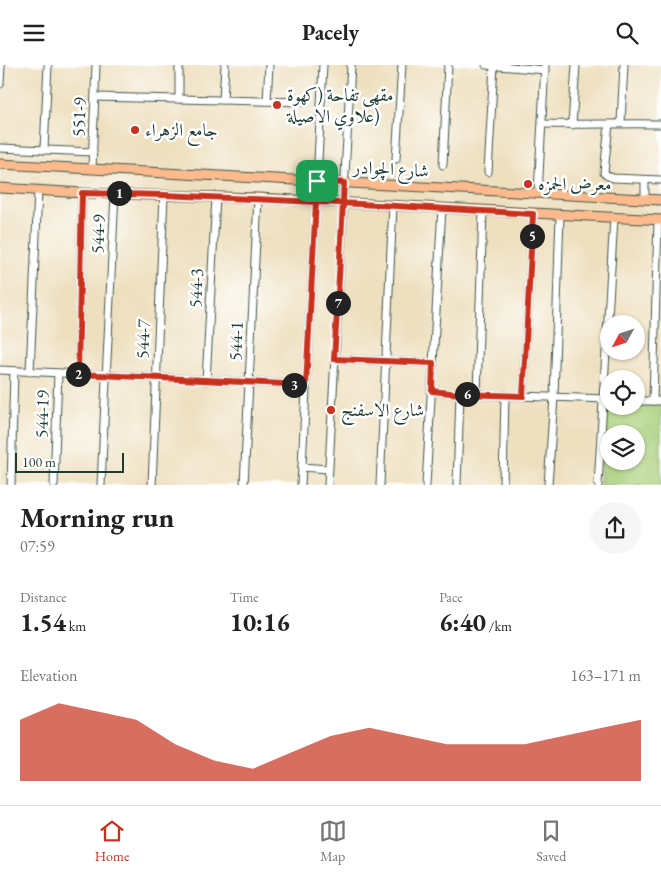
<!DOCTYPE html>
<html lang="en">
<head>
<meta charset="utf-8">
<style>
  :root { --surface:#fff; --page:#f6f6f6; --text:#222; --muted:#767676; --line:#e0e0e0; --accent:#c8321e }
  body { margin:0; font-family:"EB Garamond",Amiri,serif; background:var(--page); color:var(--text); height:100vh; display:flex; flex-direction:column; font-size:19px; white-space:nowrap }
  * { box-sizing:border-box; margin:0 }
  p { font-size:16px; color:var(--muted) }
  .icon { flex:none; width:28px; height:28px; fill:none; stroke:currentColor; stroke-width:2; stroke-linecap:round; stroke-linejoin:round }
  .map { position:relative; height:420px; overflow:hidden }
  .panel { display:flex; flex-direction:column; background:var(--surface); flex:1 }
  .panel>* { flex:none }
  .needle { width:32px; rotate:230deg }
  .buttons { position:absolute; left:600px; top:250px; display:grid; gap:10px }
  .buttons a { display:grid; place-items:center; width:45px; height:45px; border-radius:50%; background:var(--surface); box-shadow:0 1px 4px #0004; font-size:25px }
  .scale { position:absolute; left:15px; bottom:12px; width:109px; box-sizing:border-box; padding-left:5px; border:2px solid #1f3d34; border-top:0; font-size:14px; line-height:18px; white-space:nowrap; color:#1f3d34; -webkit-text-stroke:4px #fff; paint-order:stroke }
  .pin { position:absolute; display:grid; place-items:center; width:42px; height:42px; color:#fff; margin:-21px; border-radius:10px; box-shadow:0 2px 8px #0006 }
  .km { position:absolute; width:25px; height:25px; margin:-12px; border-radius:50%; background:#222; color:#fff; font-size:14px; line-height:25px; text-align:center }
  .round { display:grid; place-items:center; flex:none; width:52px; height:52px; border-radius:26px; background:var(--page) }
  .headline { display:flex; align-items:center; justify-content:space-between; height:85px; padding:0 20px }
  h1 { font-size:28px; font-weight:700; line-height:38px }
  .stats { display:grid; grid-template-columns:repeat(3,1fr); gap:8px; height:85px; padding:5px 20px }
  .stats div { display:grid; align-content:center }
  .stats b { font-size:25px; font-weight:700 }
  .stats small { font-size:14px; font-weight:400 }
  .stats p { font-size:14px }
  .chart { height:140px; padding:10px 20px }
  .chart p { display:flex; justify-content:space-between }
  .chart svg { width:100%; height:90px; margin-top:5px; fill:var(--accent); opacity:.7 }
  header { display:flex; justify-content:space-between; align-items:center; height:65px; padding:0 20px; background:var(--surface); font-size:22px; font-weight:700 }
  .tabs { display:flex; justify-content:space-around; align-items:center; height:70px; border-top:1px solid var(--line); background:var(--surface); font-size:14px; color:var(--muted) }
  .tabs a { display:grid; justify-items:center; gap:2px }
  .tabs .selected { color:var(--accent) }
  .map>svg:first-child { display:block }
  .grass { fill:#a8cf7a; stroke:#648657; fill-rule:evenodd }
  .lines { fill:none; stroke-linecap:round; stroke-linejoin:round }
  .minor-casing { stroke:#3e5549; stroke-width:9 }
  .major-casing { stroke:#3e5549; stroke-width:11 }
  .minor { stroke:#fff; stroke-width:7 }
  .major { stroke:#fcba8d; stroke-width:9 }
  .route-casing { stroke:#fff; stroke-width:10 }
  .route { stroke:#c8321e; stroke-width:6 }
  .poi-dot { fill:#c8321e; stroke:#fff; stroke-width:2 }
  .labels { text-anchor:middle; stroke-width:5; stroke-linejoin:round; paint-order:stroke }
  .poi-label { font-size:18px; fill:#1f3d34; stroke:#fff; text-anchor:start }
  .street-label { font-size:18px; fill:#1f3d34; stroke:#fff }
</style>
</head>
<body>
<header><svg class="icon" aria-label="menu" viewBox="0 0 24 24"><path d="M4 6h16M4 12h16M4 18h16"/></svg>Pacely<svg class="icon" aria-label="search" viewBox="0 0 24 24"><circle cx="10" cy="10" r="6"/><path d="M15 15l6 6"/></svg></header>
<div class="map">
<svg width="661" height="420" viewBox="0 0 661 420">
  <rect width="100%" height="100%" fill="#fff"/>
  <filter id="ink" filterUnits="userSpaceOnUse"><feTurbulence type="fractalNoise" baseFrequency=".02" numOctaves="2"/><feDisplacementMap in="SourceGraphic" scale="10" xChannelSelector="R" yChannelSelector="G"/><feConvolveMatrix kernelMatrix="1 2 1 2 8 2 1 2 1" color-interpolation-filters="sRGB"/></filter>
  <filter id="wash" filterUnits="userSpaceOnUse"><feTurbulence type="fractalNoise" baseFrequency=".0096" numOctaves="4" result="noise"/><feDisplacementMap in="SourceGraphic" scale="20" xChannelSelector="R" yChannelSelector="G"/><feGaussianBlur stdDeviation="1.12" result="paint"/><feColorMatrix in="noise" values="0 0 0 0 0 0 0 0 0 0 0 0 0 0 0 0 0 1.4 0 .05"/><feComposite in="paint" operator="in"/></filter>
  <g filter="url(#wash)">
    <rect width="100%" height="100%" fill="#eedfbe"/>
    <!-- grass -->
    <path class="grass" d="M 604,334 L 609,334 L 609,341 L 636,341 L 636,335 L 661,336 L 661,420 L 600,420 ZM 609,369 L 636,369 L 636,396 L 609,396 Z"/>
  </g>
  <g filter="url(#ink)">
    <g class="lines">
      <defs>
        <g id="minor">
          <path d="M 486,0 L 545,5"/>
          <path d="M 0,19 L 1,0"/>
          <path d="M 95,32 L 305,37"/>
          <path d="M 179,34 L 179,0"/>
          <path d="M 223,35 L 225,0"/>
          <path d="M 267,36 L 269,0"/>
          <path d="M 621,58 L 624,0"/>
          <path d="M 543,59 C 582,60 621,58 661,59"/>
          <path d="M 609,59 L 604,108 L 608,111 L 613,113 L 661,115"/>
          <path d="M 572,60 L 576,0"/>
          <path d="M 0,83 L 93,87"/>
          <path d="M 44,85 L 48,0"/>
          <path d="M 396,94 L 402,0"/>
          <path d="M 443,100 L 448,0"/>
          <path d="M 92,104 L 96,0"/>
          <path d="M 488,107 L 494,0"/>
          <path d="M 538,128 L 545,0"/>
          <path d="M 645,134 L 645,115"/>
          <path d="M 335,294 L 433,298"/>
          <path d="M 0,305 L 306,320"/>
          <path d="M 30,307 L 38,125"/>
          <path d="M 78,309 L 82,128"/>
          <path d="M 206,316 L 216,132"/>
          <path d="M 432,326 L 460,329 L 609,334"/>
          <path d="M 477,329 L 483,146"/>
          <path d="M 523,331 L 533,149"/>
          <path d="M 636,336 L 661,336"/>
          <path d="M 653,336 L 658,155"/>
          <path d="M 302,402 L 328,404"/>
          <path d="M 11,420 L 14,306"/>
          <path d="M 54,420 L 58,308"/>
          <path d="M 101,420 L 115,128"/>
          <path d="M 152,420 L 164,130"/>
          <path d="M 244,420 L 258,133"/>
          <path d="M 301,420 L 323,0"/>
          <path d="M 328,420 L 351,0"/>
          <path d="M 380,420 L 393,140"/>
          <path d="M 426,420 L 442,143"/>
          <path d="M 457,420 L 460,329"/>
          <path d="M 503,420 L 505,330"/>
          <path d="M 548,420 L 554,332 L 560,150"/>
          <path d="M 598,420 L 614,153"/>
        </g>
        <g id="major">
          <path d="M 0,99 L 661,135"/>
          <path d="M 0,123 L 82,128 L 258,133 L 661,155"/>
        </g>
      </defs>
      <!-- minor casing -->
      <use href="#minor" class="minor-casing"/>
      <!-- major casing -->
      <use href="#major" class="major-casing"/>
      <!-- minor -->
      <use href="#minor" class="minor"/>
      <!-- major -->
      <use href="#major" class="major"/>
    </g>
  </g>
  <g class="lines" filter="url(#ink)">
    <defs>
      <path id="route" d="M 317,116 L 316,137 L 164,130 L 82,128 L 78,309 L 306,320 L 316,137 C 388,140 461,145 533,149 L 523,331 L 460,329 L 432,326 L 433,298 L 334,294 C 338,235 341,177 344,118 L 317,116"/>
    </defs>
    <!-- route casing -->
    <use href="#route" class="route-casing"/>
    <!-- route -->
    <use href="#route" class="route"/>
  </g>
  <!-- markers -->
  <g class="poi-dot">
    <circle cx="277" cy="40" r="5"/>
    <circle cx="135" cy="65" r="5"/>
    <circle cx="528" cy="119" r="5"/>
    <circle cx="331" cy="345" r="5"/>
  </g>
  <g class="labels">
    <!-- poi labels -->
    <g class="poi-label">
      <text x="287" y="36">مقهى تفاحة (كهوة<tspan x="287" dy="21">علاوي الاصيلة)</tspan></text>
      <text x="145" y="71">جامع الزهراء</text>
      <text x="538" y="125">معرض الحمزه</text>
      <text x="341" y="351">شارع الاسفنج</text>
    </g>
    <!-- street labels -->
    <g class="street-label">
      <text transform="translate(79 52) rotate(-88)" y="6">551-9</text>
      <text transform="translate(391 104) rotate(3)" y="6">شارع الچوادر</text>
      <text transform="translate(98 169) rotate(-87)" y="6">544-9</text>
      <text transform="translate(196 223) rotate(-87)" y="6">544-3</text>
      <text transform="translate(143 274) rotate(-88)" y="6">544-7</text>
      <text transform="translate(236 276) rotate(-87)" y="6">544-1</text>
      <text transform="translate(42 349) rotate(-88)" y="6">544-19</text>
    </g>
  </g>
</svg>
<div class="buttons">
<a><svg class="needle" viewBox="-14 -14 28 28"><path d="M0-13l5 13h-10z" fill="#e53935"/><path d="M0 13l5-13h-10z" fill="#767676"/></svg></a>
<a><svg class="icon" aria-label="locate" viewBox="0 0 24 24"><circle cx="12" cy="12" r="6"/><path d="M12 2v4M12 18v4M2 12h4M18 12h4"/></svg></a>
<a><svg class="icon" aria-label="layers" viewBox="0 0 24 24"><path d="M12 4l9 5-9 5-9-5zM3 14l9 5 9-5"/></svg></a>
</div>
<div class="scale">100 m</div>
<div class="pin" style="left:317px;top:116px;background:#1e9e55"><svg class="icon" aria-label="arrive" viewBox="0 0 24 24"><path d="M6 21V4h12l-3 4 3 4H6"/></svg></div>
<b class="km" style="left:119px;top:128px">1</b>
<b class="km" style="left:78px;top:309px">2</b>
<b class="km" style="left:294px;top:320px">3</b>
<b class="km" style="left:532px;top:171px">5</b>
<b class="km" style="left:467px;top:329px">6</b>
<b class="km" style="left:338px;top:238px">7</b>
</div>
<section class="panel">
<div class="headline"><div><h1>Morning run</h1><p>07:59</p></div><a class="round"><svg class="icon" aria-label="share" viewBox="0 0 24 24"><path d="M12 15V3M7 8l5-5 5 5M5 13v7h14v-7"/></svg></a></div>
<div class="stats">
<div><p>Distance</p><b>1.54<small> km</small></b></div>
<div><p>Time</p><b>10:16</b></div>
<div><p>Pace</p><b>6:40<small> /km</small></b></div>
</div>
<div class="chart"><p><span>Elevation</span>163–171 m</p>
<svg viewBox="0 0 160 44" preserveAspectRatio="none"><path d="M0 44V14L10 6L20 10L30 14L40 26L50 34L60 38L70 30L80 22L90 18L100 22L110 26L120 26L130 26L140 22L150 18L160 14V44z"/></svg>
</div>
</section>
<nav class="tabs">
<a class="selected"><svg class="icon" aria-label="home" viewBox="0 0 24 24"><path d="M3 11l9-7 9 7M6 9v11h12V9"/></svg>Home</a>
<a><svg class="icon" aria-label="map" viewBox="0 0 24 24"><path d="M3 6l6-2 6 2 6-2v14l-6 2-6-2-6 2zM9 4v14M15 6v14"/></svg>Map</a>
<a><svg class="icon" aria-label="saved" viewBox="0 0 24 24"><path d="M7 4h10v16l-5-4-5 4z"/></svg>Saved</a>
</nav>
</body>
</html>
